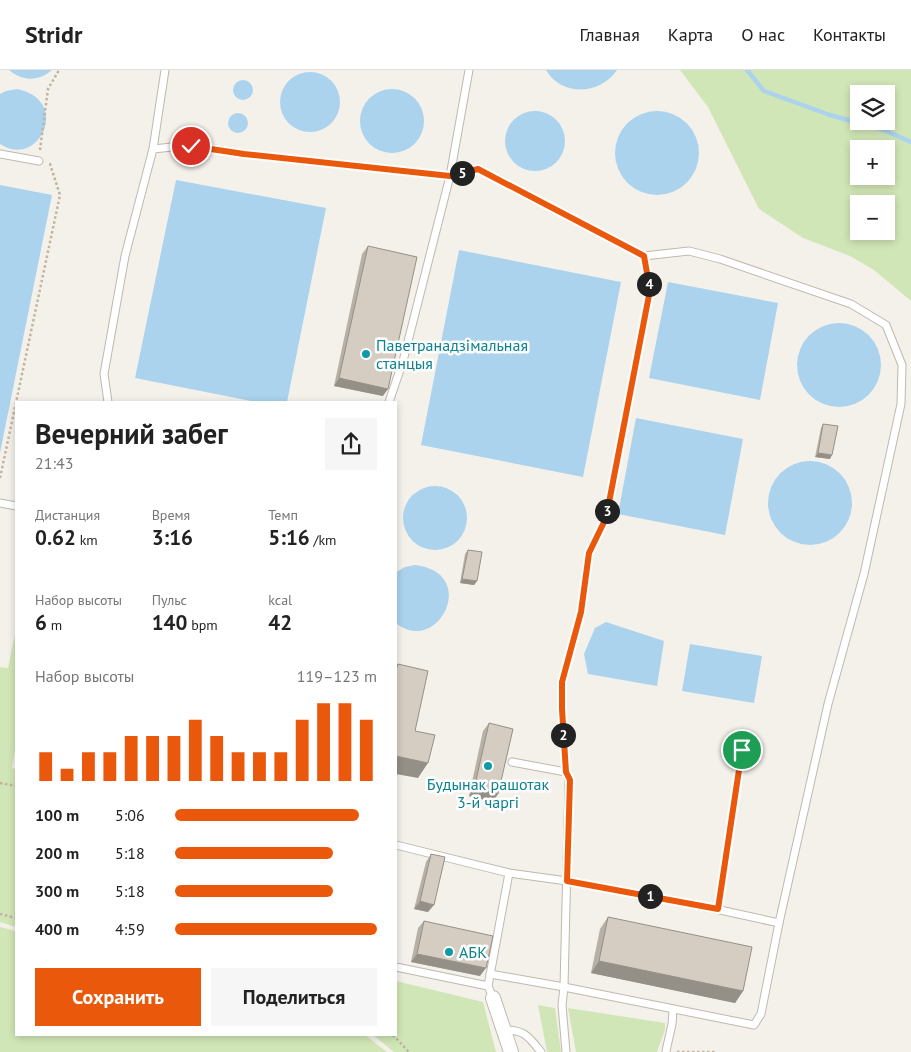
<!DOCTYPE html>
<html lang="ru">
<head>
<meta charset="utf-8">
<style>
  :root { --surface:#fff; --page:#f6f6f6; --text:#222; --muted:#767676; --line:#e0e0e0; --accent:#ea580c }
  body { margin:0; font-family:"PT Sans",sans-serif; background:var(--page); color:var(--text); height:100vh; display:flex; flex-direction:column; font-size:19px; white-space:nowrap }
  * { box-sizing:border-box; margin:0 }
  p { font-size:16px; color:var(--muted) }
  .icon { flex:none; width:28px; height:28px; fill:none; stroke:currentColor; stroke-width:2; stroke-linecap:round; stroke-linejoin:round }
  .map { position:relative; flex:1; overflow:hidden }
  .drawer { position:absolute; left:15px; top:331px; width:382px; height:635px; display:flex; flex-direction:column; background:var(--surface); border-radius:0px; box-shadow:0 2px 8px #0003 }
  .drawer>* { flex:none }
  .controls { position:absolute; left:850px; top:15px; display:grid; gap:10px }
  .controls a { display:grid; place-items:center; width:45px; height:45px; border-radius:0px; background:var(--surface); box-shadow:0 2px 8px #0003; font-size:25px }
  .pin { position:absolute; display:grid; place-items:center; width:42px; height:42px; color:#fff; margin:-21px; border:2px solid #fff; border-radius:50%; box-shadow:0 1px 5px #0007 }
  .km { position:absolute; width:25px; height:25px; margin:-12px; border-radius:50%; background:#222; color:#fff; font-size:14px; line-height:25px; text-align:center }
  .round { display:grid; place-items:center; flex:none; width:52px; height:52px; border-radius:0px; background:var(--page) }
  .summary { display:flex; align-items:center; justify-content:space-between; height:85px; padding:0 20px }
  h1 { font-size:28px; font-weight:800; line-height:38px }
  .figures { display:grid; grid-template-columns:repeat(3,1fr); gap:8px; height:85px; padding:5px 20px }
  .figures div { display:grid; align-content:center }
  .figures b { font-size:21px; font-weight:800 }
  .figures small { font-size:14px; font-weight:400 }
  .figures p { font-size:14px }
  .chart { height:140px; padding:10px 20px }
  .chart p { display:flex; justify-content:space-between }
  .chart svg { width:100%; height:90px; margin-top:5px; stroke:var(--accent); stroke-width:6 }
  .action { display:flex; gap:10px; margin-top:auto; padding:10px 20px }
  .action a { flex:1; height:58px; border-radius:0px; background:var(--accent); color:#fff; font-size:20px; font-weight:800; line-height:58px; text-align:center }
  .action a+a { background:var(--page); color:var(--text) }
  ul { padding:0 20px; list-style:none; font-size:16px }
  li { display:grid; grid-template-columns:80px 60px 1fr; align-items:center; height:38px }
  li i { height:12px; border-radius:6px; background:var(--accent) }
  header { display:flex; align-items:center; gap:30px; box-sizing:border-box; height:70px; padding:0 25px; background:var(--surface); border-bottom:1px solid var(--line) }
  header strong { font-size:24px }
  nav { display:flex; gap:28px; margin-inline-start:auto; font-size:18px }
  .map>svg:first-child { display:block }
  .green { fill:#d1e6b6; fill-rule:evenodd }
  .water { fill:#abd3ed }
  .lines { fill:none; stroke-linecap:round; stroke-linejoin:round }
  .stream { stroke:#abd3ed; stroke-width:4.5 }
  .service-casing { stroke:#bfb9ae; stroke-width:9 }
  .minor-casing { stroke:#bfb9ae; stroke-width:16 }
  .path { stroke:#c0b4a0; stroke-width:2.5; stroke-dasharray:2.5 2.5; stroke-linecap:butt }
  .service { stroke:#fff; stroke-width:7 }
  .minor { stroke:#fff; stroke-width:14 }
  .wall { fill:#b7b0a6 }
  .shaded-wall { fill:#959087 }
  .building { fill:#d5cdc1; stroke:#959087 }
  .route-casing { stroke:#fff; stroke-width:10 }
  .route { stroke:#ea580c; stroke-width:6 }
  .culture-dot { fill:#0f9aa8; stroke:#fff; stroke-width:2 }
  .labels { text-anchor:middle; stroke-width:5; stroke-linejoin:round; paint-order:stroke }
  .culture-label { font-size:16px; fill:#0d838f; stroke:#fff; text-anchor:start }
</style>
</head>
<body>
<header>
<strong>Stridr</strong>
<nav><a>Главная</a><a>Карта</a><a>О нас</a><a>Контакты</a></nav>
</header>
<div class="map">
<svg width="911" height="982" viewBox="0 0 911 982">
  <rect width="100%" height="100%" fill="#f4f1eb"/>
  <!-- green -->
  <g class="green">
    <path d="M 680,0 L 911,0 L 911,231 L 874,200 L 850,186 L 803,168 L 759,139 L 708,37 ZM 859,24 L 886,24 L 886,51 L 859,51 ZM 859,79 L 886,79 L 886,106 L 859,106 ZM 859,134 L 886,134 L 886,161 L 859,161 Z"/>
    <path d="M 16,559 L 16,675 L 12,698 L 16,699 L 16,857 L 0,852 L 0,597 L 8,598 Z"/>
    <path d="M 0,857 L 16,861 L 16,965 L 365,965 L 387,982 L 0,982 Z"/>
    <path d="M 396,911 L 483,932 L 496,982 L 394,982 L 373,965 L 396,965 Z"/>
    <path d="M 538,935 L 555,938 L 561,982 L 547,982 Z"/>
    <path d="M 568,938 L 665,953 L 665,960 L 657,982 L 576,982 Z"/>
  </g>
  <!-- water -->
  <g class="water">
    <path d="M 9,0 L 52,0 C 39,11 23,12 9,0 Z"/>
    <path d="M 546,0 L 617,0 C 600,25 562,27 546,0 Z"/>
    <circle cx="310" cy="32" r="30"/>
    <circle cx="243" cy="20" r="10"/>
    <circle cx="392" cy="51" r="32"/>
    <path d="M 17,19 C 72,30 39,100 0,74 L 0,24 L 6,21 Z"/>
    <circle cx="535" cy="71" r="30"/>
    <circle cx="657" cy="83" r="42"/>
    <circle cx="238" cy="53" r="10"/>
    <path d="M 176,110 L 326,138 L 287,332 L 256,332 L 135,308 Z"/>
    <path d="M 0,115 L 52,125 L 0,383 Z"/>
    <path d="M 459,180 L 621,212 L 583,407 L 421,375 Z"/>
    <path d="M 668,212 L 778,233 L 760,330 L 649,308 Z"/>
    <circle cx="839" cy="295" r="42"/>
    <path d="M 636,348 L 743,369 L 725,465 L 618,444 Z"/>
    <circle cx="810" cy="433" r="42"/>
    <circle cx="435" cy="448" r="32"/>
    <path d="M 415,495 C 481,503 437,587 396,553 L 396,502 L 405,497 Z"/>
    <path d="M 606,552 L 664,571 L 657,616 L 588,604 L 584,584 L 595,558 Z"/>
    <path d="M 690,574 L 762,586 L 754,633 L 682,621 Z"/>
  </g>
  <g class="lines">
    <!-- stream -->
    <path class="stream" d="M 747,0 L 764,21 L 830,45 L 884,60 L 911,72"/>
    <defs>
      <g id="service">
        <path d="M 153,79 L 165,0"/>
        <path d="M 0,84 L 39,91"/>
        <path d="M 108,332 L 104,304 L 125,186 L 153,79 L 191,75 L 244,84 L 450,106 L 478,99 L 644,186 L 689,181 L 720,189 L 851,234 L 886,255 L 902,295 L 901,334 L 864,504 L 828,634 L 779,853 L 761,944 L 754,955 L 564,917 L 490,904"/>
        <path d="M 389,332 L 403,291 L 450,106 L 469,0"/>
        <path d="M 0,433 L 16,436"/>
        <path d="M 512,692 L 566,702 L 569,710 L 564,917 L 562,935 L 566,982"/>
        <path d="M 566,702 L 562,639 L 562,612 L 581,542 L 589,483 L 606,448 L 650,220 L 644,186"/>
        <path d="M 396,775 L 509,803 L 567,811 L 697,835 L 779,853"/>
        <path d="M 396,897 L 488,916"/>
        <path d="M 493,928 L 488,916 L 509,803"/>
        <path d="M 504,960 C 525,960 529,967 541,982"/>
        <path d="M 666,981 L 672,954 L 673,940"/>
      </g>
      <path id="minor" d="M 493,928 L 511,982"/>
    </defs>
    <!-- service casing -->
    <use href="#service" class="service-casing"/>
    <!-- minor casing -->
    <use href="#minor" class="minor-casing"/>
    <!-- path -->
    <g class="path">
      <path d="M 40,80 L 48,19 L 59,0"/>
      <path d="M 0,408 L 60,125 L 50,94 L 48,94"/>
      <path d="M 0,713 L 16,716"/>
      <path d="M 720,830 L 742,680"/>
      <path d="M 0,844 L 16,848"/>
      <path d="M 393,965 L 409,982"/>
      <path d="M 677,982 L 715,982"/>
    </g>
    <!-- service -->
    <use href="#service" class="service"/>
    <!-- minor -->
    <use href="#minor" class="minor"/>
  </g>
  <!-- wall -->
  <g class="wall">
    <path d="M 368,176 L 383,326 L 334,316 L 362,184 Z"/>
    <path d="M 823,354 L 830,389 L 815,387 L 821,358 Z"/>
    <path d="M 468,480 L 477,511 L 474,515 L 460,513 L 465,484 Z"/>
    <path d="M 489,653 L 493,732 L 469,726 L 483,661 Z"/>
    <path d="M 431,784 L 428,842 L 414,839 L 426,792 Z"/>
    <path d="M 608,847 L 743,921 L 735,933 L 591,903 L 600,859 Z"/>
    <path d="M 424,851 L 480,906 L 411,892 L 418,858 Z"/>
  </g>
  <!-- shaded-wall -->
  <g class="shaded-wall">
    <path d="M 339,308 L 388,319 L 383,326 L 334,316 Z"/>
    <path d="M 818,383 L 832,385 L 830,389 L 815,387 Z"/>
    <path d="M 462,509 L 477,511 L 474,515 L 460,513 Z"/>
    <path d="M 396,686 L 428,693 L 418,708 L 396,704 Z"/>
    <path d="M 474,719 L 498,724 L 493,732 L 469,726 Z"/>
    <path d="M 420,831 L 434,835 L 428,842 L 414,839 Z"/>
    <path d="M 417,884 L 486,898 L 480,906 L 411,892 Z"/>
    <path d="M 599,891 L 743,921 L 735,933 L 591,903 Z"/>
  </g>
  <!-- building -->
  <g class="building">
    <path d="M 368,176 L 417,187 L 388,319 L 339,308 Z"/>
    <path d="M 823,354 L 838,356 L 832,385 L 818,383 Z"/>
    <path d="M 468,480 L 482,482 L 477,511 L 462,509 Z"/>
    <path d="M 398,594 L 428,601 L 415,661 L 435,665 L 428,693 L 396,686 L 396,600 Z"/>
    <path d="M 489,653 L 513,659 L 498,724 L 474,719 Z"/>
    <path d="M 431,784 L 445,787 L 434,835 L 420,831 Z"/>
    <path d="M 608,847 L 752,877 L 743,921 L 599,891 Z"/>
    <path d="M 424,851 L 493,866 L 486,898 L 417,884 Z"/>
  </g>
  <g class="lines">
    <defs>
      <path id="route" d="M 191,76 L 244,84 L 450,106 L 478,99 L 644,186 L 650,220 L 606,448 L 589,483 L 581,542 L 562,612 L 562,639 L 566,702 L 570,710 L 567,811 L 718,839 L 742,680"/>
    </defs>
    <!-- route casing -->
    <use href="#route" class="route-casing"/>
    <!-- route -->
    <use href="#route" class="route"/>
  </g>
  <!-- markers -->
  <g class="culture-dot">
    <circle cx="366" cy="284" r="5"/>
    <circle cx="488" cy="696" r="5"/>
    <circle cx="449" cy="882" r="5"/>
  </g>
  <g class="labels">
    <!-- culture labels -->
    <g class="culture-label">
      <text x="376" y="281">Паветранадзімальная<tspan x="376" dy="18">станцыя</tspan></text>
      <text x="488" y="720" text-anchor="middle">Будынак рашотак<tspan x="488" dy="18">3-й чаргі</tspan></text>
      <text x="459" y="888">АБК</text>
    </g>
  </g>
</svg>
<div class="controls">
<a><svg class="icon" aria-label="layers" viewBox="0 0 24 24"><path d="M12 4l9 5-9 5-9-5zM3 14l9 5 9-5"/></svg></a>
<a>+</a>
<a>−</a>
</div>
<div class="pin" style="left:742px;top:680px;background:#1e9e55"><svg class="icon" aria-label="arrive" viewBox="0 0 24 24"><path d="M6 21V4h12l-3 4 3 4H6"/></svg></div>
<div class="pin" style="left:191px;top:76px;background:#d93025"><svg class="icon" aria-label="check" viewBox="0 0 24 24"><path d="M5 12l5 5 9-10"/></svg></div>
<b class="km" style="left:650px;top:826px">1</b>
<b class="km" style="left:563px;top:665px">2</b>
<b class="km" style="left:607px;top:441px">3</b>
<b class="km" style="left:649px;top:214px">4</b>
<b class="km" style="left:462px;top:103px">5</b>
<section class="drawer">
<div class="summary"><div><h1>Вечерний забег</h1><p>21:43</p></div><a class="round"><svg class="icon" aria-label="share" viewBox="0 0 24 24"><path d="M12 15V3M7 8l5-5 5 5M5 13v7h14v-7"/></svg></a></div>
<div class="figures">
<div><p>Дистанция</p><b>0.62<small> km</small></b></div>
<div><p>Время</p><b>3:16</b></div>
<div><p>Темп</p><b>5:16<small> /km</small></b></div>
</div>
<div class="figures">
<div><p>Набор высоты</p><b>6<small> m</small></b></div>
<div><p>Пульс</p><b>140<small> bpm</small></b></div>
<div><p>kcal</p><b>42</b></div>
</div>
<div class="chart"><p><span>Набор высоты</span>119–123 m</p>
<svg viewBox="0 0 160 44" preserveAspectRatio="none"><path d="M5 44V30M15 44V38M25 44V30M35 44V30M45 44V22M55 44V22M65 44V22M75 44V14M85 44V22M95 44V30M105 44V30M115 44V30M125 44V14M135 44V6M145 44V6M155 44V14"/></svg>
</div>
<ul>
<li><b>100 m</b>5:06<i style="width:91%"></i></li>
<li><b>200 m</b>5:18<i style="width:78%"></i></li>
<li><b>300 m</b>5:18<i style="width:78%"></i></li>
<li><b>400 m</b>4:59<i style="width:100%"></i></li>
</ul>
<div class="action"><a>Сохранить</a><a>Поделиться</a></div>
</section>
</div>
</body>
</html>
